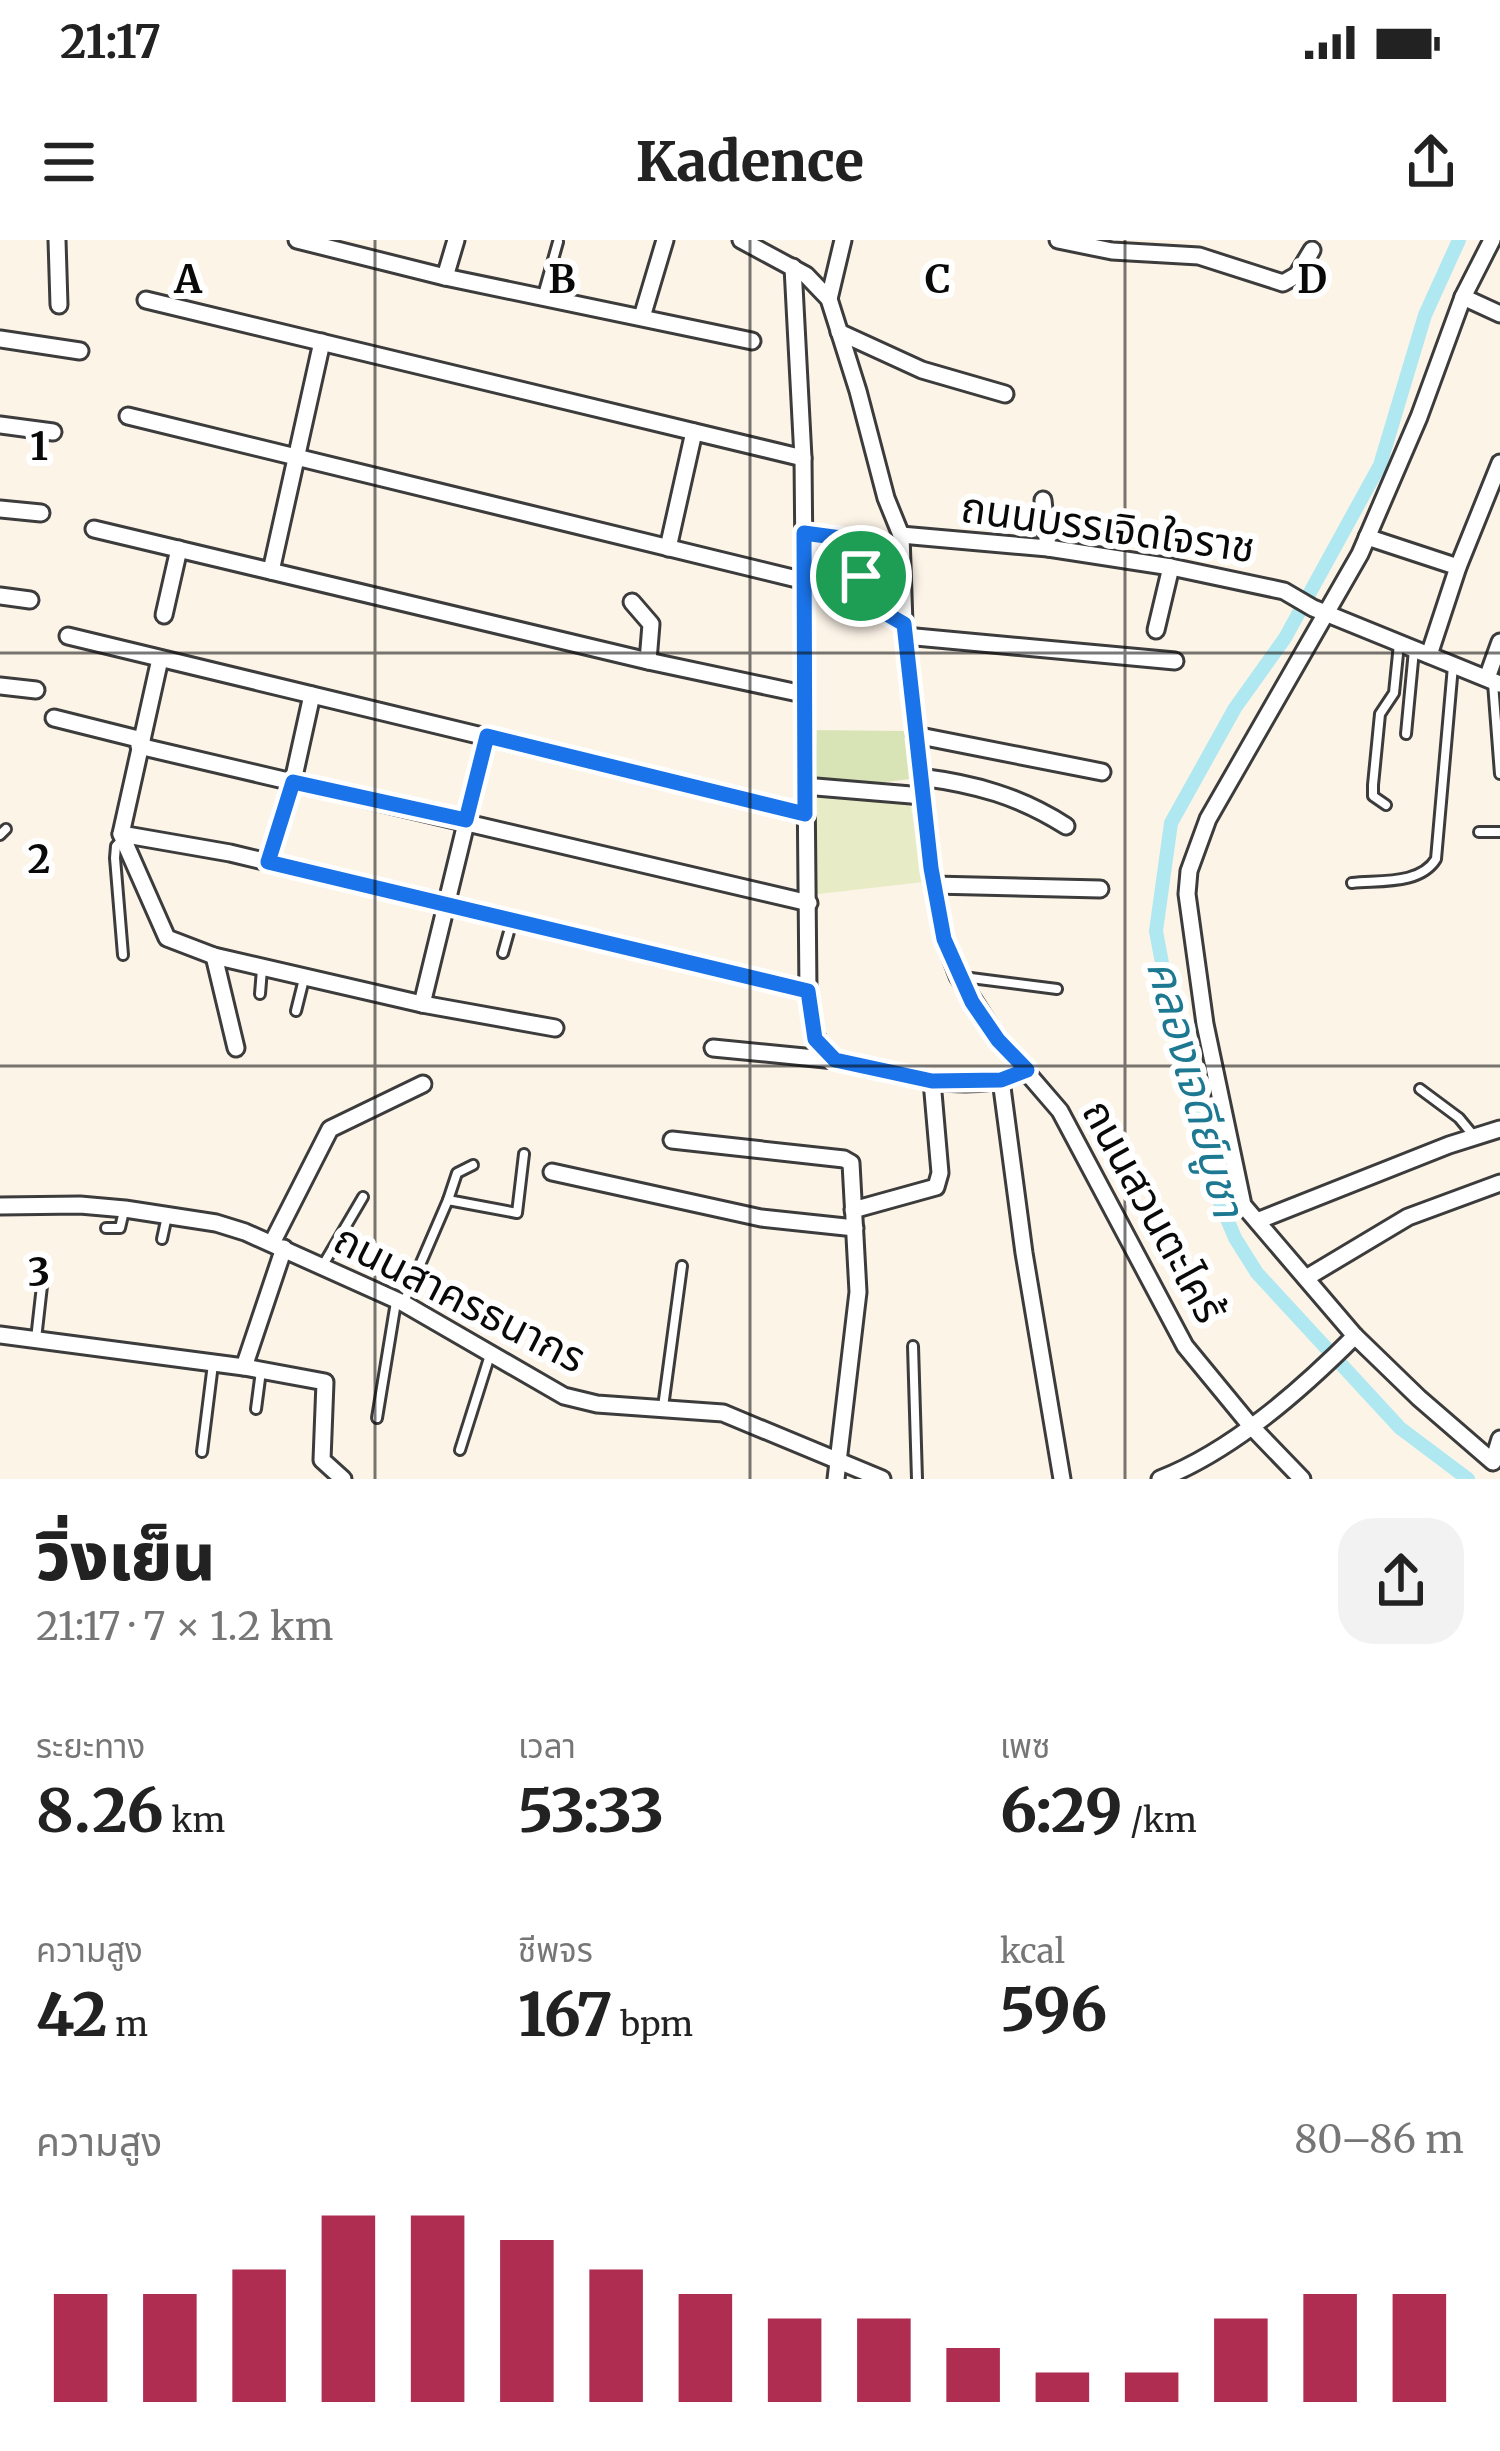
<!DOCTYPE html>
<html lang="th">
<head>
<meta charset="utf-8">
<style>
  :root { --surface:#fff; --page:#f2f2f2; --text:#222; --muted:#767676; --accent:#ae2d51 }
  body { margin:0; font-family:Merriweather,"Noto Sans Thai",serif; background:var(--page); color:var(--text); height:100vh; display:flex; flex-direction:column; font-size:45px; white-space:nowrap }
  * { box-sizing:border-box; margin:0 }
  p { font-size:39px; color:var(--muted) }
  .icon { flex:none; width:66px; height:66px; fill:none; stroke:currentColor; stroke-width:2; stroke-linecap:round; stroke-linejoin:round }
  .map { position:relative; height:1239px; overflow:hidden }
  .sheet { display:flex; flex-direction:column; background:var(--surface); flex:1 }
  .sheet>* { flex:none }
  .pin { position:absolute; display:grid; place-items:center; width:102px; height:102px; color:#fff; margin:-51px; border:6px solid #fff; border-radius:50%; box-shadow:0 3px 12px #0007 }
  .round { display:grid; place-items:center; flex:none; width:126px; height:126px; border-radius:36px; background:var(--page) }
  .summary { display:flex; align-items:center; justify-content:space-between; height:204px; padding:0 36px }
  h1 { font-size:66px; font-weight:800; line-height:90px }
  .figures { display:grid; grid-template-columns:repeat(3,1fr); gap:18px; height:204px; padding:12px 36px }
  .figures div { display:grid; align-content:center }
  .figures b { font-size:60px; font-weight:800 }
  .figures small { font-size:33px; font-weight:400 }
  .figures p { font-size:33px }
  .chart { height:336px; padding:24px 36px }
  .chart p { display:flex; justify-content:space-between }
  .chart svg { width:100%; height:216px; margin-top:12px; stroke:var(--accent); stroke-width:6 }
  .status { display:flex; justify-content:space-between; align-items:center; height:84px; padding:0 60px; background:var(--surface); direction:ltr }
  .status svg { height:33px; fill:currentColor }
  header { display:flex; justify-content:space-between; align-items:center; height:156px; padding:0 36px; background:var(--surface); font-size:54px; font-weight:800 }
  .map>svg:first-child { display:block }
  .green { fill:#d8e4b5 }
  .pitch { fill:#e8ecc6 }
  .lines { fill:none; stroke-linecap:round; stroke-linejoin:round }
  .canal { stroke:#b0e8f1; stroke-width:14 }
  .service-casing { stroke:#3c3c3c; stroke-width:14 }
  .minor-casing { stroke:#3c3c3c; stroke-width:21 }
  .service { stroke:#fff; stroke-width:8 }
  .minor { stroke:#fff; stroke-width:15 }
  .route-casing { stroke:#fff; stroke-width:24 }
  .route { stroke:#1a73e8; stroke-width:15 }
  .grid { fill:none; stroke:#090909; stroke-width:3; stroke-opacity:0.55 }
  .labels { text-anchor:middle; stroke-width:12; stroke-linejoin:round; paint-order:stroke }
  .street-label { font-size:42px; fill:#090909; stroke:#fff }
  .water-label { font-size:45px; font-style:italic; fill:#1d7991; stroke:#fff }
  .grid-label { font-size:39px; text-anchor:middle; font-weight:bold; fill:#090909; stroke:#fff; stroke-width:12; stroke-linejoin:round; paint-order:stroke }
</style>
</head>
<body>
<div class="status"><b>21:17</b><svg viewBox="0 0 49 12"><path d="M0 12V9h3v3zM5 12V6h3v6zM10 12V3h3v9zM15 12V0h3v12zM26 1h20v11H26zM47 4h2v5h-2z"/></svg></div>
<header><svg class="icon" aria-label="menu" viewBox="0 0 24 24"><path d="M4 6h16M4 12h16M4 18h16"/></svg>Kadence<svg class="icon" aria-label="share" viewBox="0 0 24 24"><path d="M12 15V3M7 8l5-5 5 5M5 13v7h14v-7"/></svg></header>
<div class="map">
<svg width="1500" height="1239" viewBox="0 0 1500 1239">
  <rect width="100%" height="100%" fill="#fdf4e8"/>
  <!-- green -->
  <path class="green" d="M 807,490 L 908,491 L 911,539 L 808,551 Z"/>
  <!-- pitch -->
  <path class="pitch" d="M 808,551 L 910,561 L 924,642 L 810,655 Z"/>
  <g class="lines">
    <!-- canal -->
    <path class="canal" d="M 1459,0 L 1425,75 L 1380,225 L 1285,398 L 1235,468 L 1171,583 L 1156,691 L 1183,836 L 1214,948 L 1235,998 L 1257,1033 L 1400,1188 L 1468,1239"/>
    <defs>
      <g id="service">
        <path d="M 543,55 L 558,2"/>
        <path d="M 1493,443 L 1500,534"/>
        <path d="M 1406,494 L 1414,410"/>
        <path d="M 1386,565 L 1373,556 L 1373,545 L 1380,474 L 1394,453 L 1399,404"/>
        <path d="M 1479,592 L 1500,592"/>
        <path d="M 0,595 L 6,589"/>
        <path d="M 122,600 L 116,606 L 115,618 L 123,715"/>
        <path d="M 1352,643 C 1380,640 1420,645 1436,619 L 1453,426"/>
        <path d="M 503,713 L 512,681"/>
        <path d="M 963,737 L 1057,749"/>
        <path d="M 260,754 L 262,729"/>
        <path d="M 296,771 L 304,739"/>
        <path d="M 1420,849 L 1459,878 L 1473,895"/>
        <path d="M 448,960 L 457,933 L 473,925"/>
        <path d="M 106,988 L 120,988 L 124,971"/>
        <path d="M 162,999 L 167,976"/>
        <path d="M 323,1025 L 363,957"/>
        <path d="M 404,1062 L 448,960 L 517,973 L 524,914"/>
        <path d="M 36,1099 L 43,1037"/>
        <path d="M 913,1106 L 917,1239"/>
        <path d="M 663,1167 L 682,1026"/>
        <path d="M 256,1169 L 261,1131"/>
        <path d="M 377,1178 L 396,1062"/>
        <path d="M 460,1210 L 490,1115"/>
        <path d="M 202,1212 L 213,1124"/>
      </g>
      <g id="minor">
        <path d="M 57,0 L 59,65"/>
        <path d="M 297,0 L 445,37 L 752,101"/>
        <path d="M 741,0 L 806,35 L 829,59 L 858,151 L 886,258 L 901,295 L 904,384 L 931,628 L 944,699 L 958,736 L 998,799 L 1060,871 L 1185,1106 L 1250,1185 L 1302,1239"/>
        <path d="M 1058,0 L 1112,11 L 1199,16 L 1283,43 L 1297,35 L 1312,10"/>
        <path d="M 1492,0 L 1463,57 L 1419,177 L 1360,314 L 1208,579 L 1189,631 L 1187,654 L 1205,784 L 1243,965 L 1355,1096 L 1419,1158 L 1493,1222 L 1500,1199"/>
        <path d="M 793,27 L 803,218 L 808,751 C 811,779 811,802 835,820 C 896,833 967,858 1027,831"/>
        <path d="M 445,37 L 456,0"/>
        <path d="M 1463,57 L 1500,74"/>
        <path d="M 829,59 L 843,0"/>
        <path d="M 146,60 L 803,218"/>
        <path d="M 642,77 L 665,0"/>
        <path d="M 839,92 L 922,130 L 1005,154"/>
        <path d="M 0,99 L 80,111"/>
        <path d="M 128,176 L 805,341"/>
        <path d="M 0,185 L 53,192"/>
        <path d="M 1043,260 L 1048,308"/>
        <path d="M 0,269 L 41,273"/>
        <path d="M 94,289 L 648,421 L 803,454"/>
        <path d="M 804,293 L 841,298 L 847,303 L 880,370 L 904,384"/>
        <path d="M 901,295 L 1048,308 L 1171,327 L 1284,351 L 1313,368 L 1500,444"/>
        <path d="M 1367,297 L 1458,327"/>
        <path d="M 668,308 L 694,192"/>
        <path d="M 271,331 L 322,102"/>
        <path d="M 0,356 L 30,360"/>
        <path d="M 632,362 L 651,384 L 648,421"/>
        <path d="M 164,375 L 179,309"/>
        <path d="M 1156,390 L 1171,327"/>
        <path d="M 68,396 L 805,574"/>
        <path d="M 905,396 L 1175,421"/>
        <path d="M 1429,415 L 1458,327 L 1500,223"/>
        <path d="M 160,419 L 121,594 L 167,698 L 214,716 L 422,764 L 555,788"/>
        <path d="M 1487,438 L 1500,402"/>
        <path d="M 0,446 L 36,450"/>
        <path d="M 54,478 L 142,500"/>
        <path d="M 915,495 L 1102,532"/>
        <path d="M 139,506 L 809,663"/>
        <path d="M 920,537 C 975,544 1019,556 1066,586"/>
        <path d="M 804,546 L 923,556"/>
        <path d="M 121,594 L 230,613 L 808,751"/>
        <path d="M 268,622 L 293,541 L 312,455"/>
        <path d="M 933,645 L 1100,649"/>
        <path d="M 214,716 L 236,808"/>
        <path d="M 422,764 L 487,497"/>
        <path d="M 713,808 L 835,820"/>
        <path d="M 1001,840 L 1024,1013 L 1062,1239"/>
        <path d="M 672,900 L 844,919 L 851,923 L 858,1052 L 836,1239"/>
        <path d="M 552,932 L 761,978 L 855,988"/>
        <path d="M 0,966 L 80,965 L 125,969 L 216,983 L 245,992 L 403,1063 L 564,1156 L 597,1164 L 723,1173 L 882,1239"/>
        <path d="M 853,970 L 936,947 L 940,933 L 932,841"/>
        <path d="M 1257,981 L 1449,905 L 1500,889"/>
        <path d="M 272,1003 L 330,889 L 423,844"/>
        <path d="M 1306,1038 L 1408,977 L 1500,943"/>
        <path d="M 0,1095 L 244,1127 L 325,1142 L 322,1220 L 343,1239"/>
        <path d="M 244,1127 L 284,1008"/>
        <path d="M 1160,1239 C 1232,1211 1301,1150 1355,1096"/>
      </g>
    </defs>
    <!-- service casing -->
    <use href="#service" class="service-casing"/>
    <!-- minor casing -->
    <use href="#minor" class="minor-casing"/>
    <!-- service -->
    <use href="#service" class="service"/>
    <!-- minor -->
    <use href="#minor" class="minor"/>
  </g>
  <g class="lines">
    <defs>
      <path id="route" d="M 804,293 L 841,298 L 847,303 L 880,370 L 904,384 L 931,628 L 944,699 L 972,762 L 998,800 L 1027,830 L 1001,840 L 932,841 L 835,820 L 815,799 L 808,751 L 268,622 L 293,542 L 466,580 L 487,496 L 805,574 Z"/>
    </defs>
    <!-- route casing -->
    <use href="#route" class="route-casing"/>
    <!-- route -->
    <use href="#route" class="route"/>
  </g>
  <!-- grid -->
  <path class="grid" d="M 375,0 L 375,1239M 750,0 L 750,1239M 1125,0 L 1125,1239M 0,413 L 1500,413M 0,826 L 1500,826"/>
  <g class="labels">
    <!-- street labels -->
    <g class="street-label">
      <text transform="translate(1108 287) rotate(8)" y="15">ถนนบรรเจิดใจราช</text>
      <text transform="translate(1154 971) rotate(61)" y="15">ถนนสวนตะไคร้</text>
      <text transform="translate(460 1058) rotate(27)" y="15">ถนนสาครธนากร</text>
    </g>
    <!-- water labels -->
    <g class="water-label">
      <text transform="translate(1196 848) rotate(75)" y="16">คลองเจดีย์บูชา</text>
    </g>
  </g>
  <g class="grid-label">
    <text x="188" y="53">A</text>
    <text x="562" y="53">B</text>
    <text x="938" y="53">C</text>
    <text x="1312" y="53">D</text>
    <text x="39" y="220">1</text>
    <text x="39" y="633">2</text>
    <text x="39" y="1046">3</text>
  </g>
</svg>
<div class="pin" style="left:861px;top:336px;background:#1e9e55"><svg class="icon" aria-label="arrive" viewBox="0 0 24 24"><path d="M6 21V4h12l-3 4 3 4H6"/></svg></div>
</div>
<section class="sheet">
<div class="summary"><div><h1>วิ่งเย็น</h1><p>21:17 · 7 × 1.2 km</p></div><a class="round"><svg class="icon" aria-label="share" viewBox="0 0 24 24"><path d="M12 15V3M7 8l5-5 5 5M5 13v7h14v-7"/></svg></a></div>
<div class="figures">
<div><p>ระยะทาง</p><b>8.26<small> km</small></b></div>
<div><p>เวลา</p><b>53:33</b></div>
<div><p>เพซ</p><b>6:29<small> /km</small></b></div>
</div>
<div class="figures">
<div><p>ความสูง</p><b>42<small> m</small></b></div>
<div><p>ชีพจร</p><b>167<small> bpm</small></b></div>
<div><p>kcal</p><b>596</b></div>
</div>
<div class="chart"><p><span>ความสูง</span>80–86 m</p>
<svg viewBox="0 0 160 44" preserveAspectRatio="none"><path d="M5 44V22M15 44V22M25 44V17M35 44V6M45 44V6M55 44V11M65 44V17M75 44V22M85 44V27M95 44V27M105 44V33M115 44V38M125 44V38M135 44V27M145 44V22M155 44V22"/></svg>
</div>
</section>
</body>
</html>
